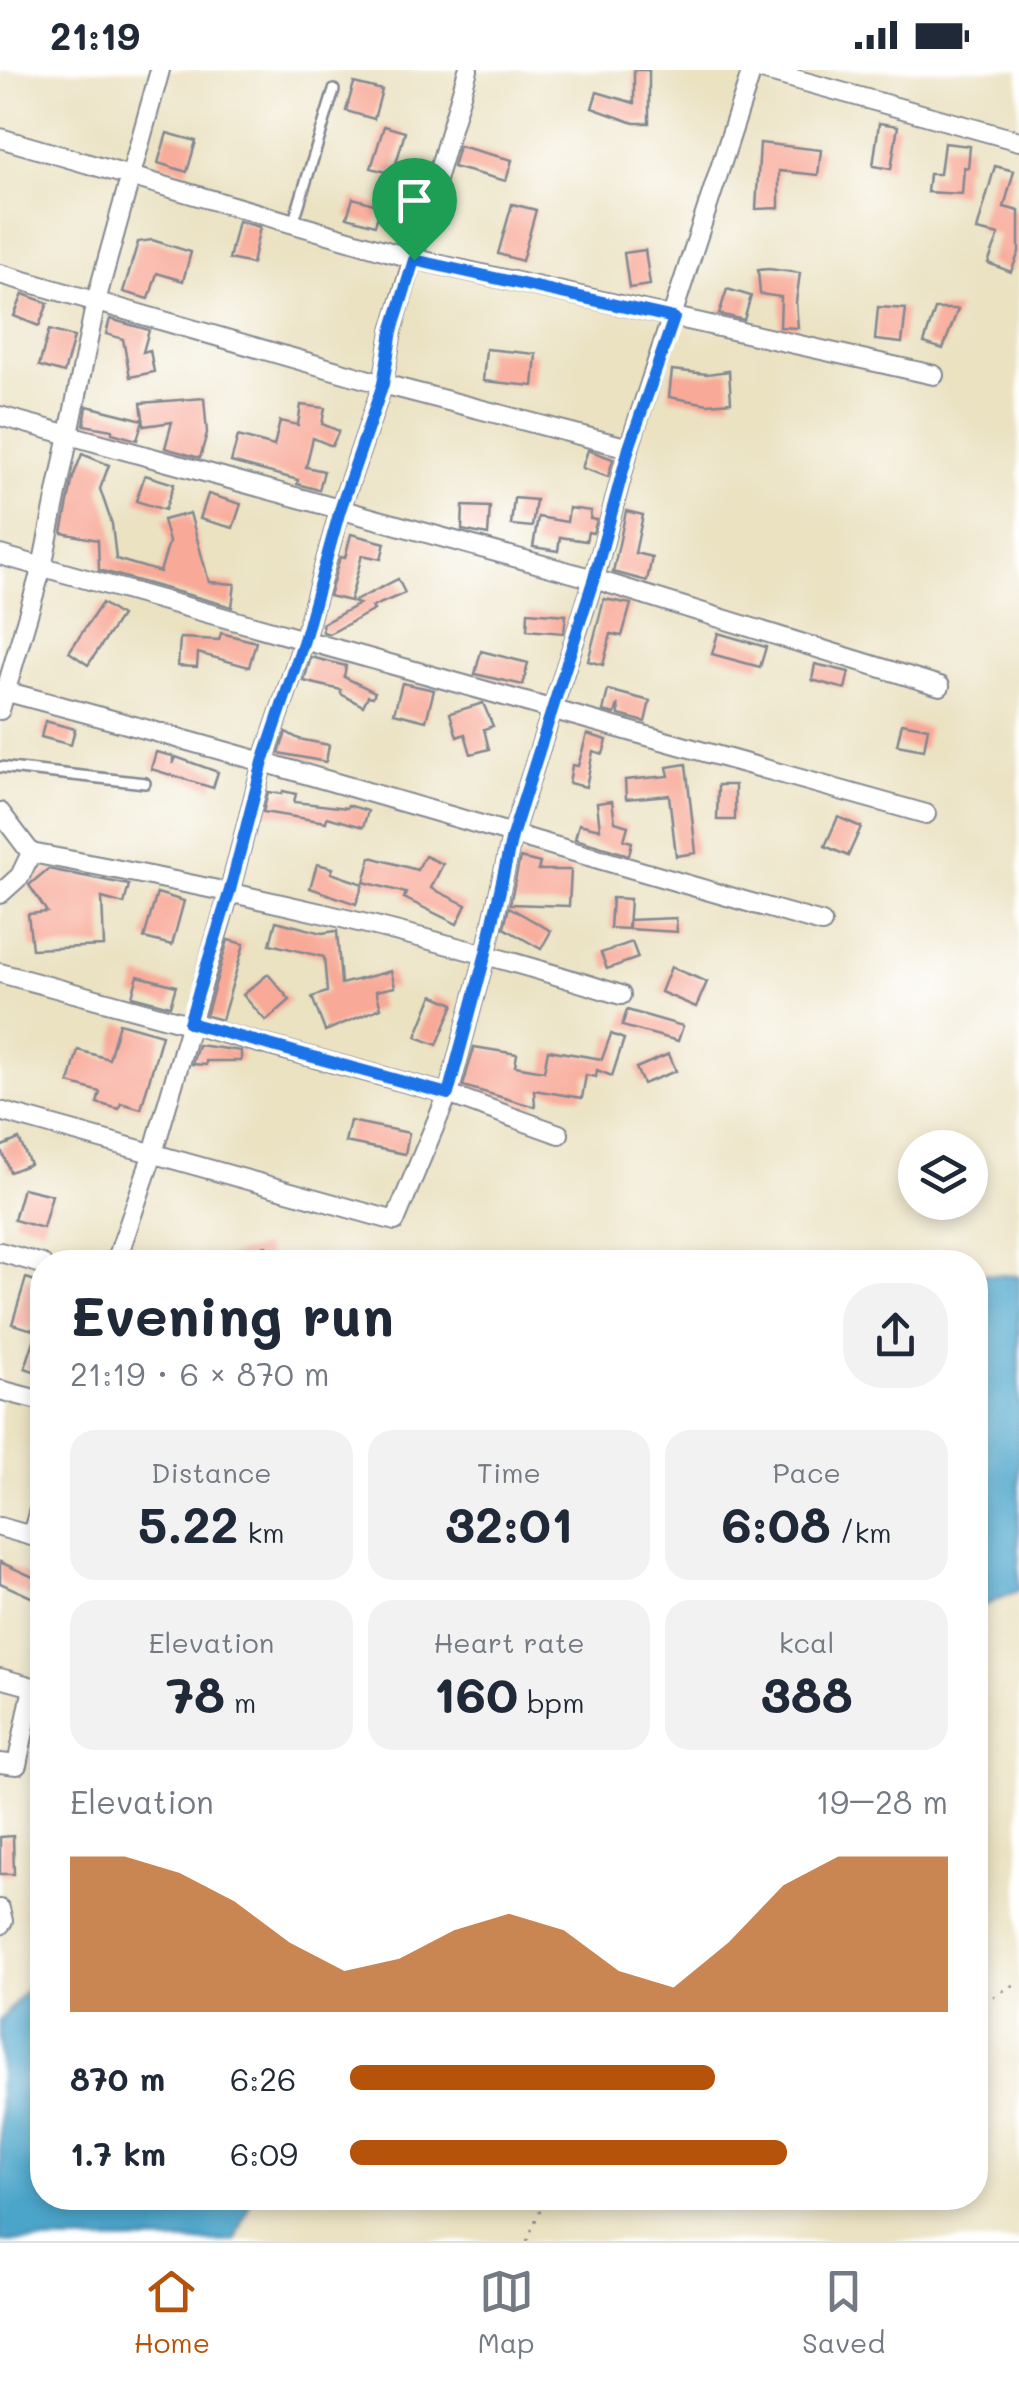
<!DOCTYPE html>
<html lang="en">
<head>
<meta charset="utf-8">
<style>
  :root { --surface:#fff; --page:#f2f2f3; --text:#1f2937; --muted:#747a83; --line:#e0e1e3; --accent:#b45309 }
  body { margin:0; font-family:Mali,sans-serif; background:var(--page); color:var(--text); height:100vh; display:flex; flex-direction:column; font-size:38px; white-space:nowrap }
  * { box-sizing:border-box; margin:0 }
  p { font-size:32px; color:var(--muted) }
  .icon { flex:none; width:55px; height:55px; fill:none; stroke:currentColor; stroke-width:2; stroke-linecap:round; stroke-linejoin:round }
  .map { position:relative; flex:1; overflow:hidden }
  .panel { position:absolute; left:30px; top:1180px; width:958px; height:960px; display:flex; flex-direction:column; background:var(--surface); border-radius:40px; box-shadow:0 5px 15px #0003 }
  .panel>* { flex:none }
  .buttons { position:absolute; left:898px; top:1060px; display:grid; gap:20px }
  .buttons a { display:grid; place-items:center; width:90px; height:90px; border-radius:50%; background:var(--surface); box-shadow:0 5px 15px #0003; font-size:50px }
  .pin { position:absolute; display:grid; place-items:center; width:85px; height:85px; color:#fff; margin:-102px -42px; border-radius:50% 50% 50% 0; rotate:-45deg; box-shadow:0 0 10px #0007 }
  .pin .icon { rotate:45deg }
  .round { display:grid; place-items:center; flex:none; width:105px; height:105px; border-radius:40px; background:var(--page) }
  .summary { display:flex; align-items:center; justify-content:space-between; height:170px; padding:0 40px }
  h1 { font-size:55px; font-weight:700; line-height:75px }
  .stats { display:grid; grid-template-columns:repeat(3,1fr); gap:15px; height:170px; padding:10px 40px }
  .stats div { display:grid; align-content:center; border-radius:25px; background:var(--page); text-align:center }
  .stats b { font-size:50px; font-weight:700 }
  .stats small { font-size:28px; font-weight:400 }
  .stats p { font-size:28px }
  .chart { height:280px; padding:20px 40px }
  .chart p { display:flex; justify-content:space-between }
  .chart svg { width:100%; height:180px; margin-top:10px; fill:var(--accent); opacity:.7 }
  ul { padding:0 40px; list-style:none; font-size:32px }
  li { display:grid; grid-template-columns:160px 120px 1fr; align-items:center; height:75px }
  li i { height:25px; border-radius:12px; background:var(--accent) }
  .status { display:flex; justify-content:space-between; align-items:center; height:70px; padding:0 50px; background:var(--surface); direction:ltr }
  .status svg { height:28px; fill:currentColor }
  .tabs { display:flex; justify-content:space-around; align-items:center; height:140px; border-top:2px solid var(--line); background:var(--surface); font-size:28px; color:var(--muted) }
  .tabs a { display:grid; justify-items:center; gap:5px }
  .tabs .selected { color:var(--accent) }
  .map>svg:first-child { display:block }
  .water { fill:#4ca5ca; stroke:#346a94; stroke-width:2.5 }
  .building { fill:#f8a997 }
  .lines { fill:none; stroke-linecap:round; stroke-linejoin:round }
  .lane-casing { stroke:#838890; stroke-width:14 }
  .street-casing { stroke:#838890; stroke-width:22 }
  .path { stroke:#838890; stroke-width:2.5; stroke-dasharray:2.5 8; stroke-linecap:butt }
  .lane { stroke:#fff; stroke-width:9 }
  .street { stroke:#fff; stroke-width:18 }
  .route-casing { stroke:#fff; stroke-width:20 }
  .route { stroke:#1a73e8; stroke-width:12 }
</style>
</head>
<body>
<div class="status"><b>21:19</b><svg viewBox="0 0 49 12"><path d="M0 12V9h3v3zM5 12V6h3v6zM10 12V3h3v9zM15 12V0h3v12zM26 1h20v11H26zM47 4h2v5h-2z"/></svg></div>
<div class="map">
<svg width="1019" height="2171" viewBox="0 0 1019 2171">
  <rect width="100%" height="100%" fill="#fff"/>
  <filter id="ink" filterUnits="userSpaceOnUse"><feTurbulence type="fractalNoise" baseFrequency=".01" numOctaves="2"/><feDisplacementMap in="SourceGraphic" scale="20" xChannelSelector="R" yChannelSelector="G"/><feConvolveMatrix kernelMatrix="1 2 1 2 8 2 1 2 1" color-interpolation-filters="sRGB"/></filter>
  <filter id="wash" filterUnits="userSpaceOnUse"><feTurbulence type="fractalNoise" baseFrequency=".0048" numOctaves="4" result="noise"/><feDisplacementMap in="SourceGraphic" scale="40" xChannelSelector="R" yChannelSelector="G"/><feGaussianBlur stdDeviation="2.25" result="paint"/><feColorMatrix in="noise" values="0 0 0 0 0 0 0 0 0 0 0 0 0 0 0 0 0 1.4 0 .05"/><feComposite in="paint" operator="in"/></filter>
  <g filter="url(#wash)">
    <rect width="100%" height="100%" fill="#ebe2c2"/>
    <!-- water -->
    <g class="water">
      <path d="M 975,1204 L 1019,1206 L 1019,1520 L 975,1540 Z"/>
      <path d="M 42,1901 L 42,2128 L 252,2128 L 235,2171 L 0,2171 L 0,1951 Z"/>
    </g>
    <g id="blocks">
      <!-- building -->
      <g class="building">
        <path d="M 634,0 L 649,0 L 649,53 L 634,53 L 592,38 L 597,22 L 634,33 Z"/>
        <path d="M 354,13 L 382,20 L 374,49 L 346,41 Z"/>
        <path d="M 879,53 L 898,56 L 891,99 L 873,96 Z"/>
        <path d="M 384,56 L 405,62 L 393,104 L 371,98 Z"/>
        <path d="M 167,63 L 196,71 L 187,102 L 158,93 Z"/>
        <path d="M 760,73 L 821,80 L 818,105 L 779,101 L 779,138 L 756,139 Z"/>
        <path d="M 944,73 L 970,76 L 968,98 L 964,97 L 962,124 L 927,122 L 929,104 L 940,104 Z"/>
        <path d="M 459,76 L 512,90 L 506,111 L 453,97 Z"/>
        <path d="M 995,96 L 1014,101 L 1004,137 L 1019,141 L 1019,182 L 1011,202 L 988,193 L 999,165 L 977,160 Z"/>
        <path d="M 353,128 L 381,136 L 375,155 L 347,147 Z"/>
        <path d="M 512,134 L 536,140 L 522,191 L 498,184 Z"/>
        <path d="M 238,151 L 260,157 L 252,194 L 229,189 Z"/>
        <path d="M 152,170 L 191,182 L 183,211 L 157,203 L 149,229 L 123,222 L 138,172 Z"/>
        <path d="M 645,180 L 650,215 L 629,218 L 624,183 Z"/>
        <path d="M 769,199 L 800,203 L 796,232 L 798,258 L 780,257 L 781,227 L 760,224 L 758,200 Z"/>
        <path d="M 727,219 L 751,226 L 744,250 L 719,244 Z"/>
        <path d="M 23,224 L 48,233 L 39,256 L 14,246 Z"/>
        <path d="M 878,237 L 906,239 L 902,273 L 875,270 Z"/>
        <path d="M 935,239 L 958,239 L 943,279 L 924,273 Z"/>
        <path d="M 110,249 L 149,260 L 143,282 L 150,280 L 154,302 L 130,307 L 123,269 L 106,264 Z"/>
        <path d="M 49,260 L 74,267 L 64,303 L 39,296 Z"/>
        <path d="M 486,279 L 536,284 L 533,316 L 483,311 Z"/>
        <path d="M 672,300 L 707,304 L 729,301 L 731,332 L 708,334 L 669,327 Z"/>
        <path d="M 204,328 L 207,363 L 200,388 L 165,378 L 172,352 L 144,356 L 141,333 Z"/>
        <path d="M 301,335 L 325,338 L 322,354 L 339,361 L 332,376 L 313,368 L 306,397 L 324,401 L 319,420 L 297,414 L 298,410 L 231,392 L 238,366 L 274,376 L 280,351 L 298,355 Z"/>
        <path d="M 87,336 L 143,350 L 137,370 L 112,363 L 112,360 L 84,355 Z"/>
        <path d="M 588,380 L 613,389 L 608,407 L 582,398 Z"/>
        <path d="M 82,384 L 109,395 L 100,419 L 112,454 L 116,489 L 160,502 L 169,472 L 163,450 L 190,443 L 209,512 L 235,514 L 232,537 L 99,500 L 98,470 L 62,463 L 73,407 Z"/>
        <path d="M 145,405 L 174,414 L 165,440 L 136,431 Z"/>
        <path d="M 208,424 L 241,434 L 233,458 L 200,449 Z"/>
        <path d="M 514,428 L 536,430 L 532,457 L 511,455 Z"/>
        <path d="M 463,436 L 490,437 L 488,465 L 462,460 Z"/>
        <path d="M 569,438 L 591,441 L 590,449 L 597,450 L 593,463 L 588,462 L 586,471 L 560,467 L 558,481 L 533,477 L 538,447 L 567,452 Z"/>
        <path d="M 626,441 L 643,445 L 635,483 L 652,487 L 647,511 L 613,502 Z"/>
        <path d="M 351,464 L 385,473 L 381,489 L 362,485 L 350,531 L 329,526 L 340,487 L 345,488 Z"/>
        <path d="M 398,509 L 405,523 L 372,537 L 374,540 L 329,564 L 323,562 L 322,554 L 359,534 L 353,532 Z"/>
        <path d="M 604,529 L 631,534 L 622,566 L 611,564 L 603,595 L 588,591 Z"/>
        <path d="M 102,533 L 121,546 L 88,595 L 69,582 Z"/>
        <path d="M 528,542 L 566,545 L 564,563 L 527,560 Z"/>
        <path d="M 221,563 L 256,572 L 249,597 L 198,583 L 197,597 L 178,596 L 180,568 L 219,570 Z"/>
        <path d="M 718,563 L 766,577 L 760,597 L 712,584 Z"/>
        <path d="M 481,581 L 528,593 L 523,615 L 475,604 Z"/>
        <path d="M 311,587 L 346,596 L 344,607 L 375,622 L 373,627 L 368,626 L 363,636 L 341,624 L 341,620 L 304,611 Z"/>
        <path d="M 815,594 L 849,602 L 845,619 L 812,610 Z"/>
        <path d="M 402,613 L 434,620 L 426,651 L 394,643 Z"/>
        <path d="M 608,620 L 650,631 L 645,652 L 619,645 L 618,634 L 615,644 L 603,641 Z"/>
        <path d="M 483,633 L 493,656 L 484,659 L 489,679 L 471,684 L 465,664 L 457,667 L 450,643 Z"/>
        <path d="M 45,651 L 75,659 L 71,675 L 41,667 Z"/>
        <path d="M 902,653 L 928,658 L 924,680 L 897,675 Z"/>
        <path d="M 286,662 L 299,669 L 329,675 L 326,692 L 279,683 Z"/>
        <path d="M 587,664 L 607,670 L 603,684 L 593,681 L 586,717 L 569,713 L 572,695 L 578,696 Z"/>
        <path d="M 156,682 L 173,686 L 173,694 L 176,687 L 218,702 L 213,718 L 151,699 Z"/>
        <path d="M 686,694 L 696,783 L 676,786 L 669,725 L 626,729 L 625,710 L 669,706 L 667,697 Z"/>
        <path d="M 718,715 L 735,715 L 735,750 L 717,750 Z"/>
        <path d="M 283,721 L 296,724 L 294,732 L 347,738 L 348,735 L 368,741 L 363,757 L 327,747 L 326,752 L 263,742 L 268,722 L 282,724 Z"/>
        <path d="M 612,731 L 615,752 L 628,756 L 624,770 L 632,772 L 629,785 L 575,769 L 579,754 L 600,759 L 597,733 Z"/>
        <path d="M 838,747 L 861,757 L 848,786 L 825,776 Z"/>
        <path d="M 425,786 L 443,794 L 431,818 L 466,835 L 457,854 L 404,828 L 406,823 L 364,812 L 371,787 L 417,800 Z"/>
        <path d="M 520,788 L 540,793 L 538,800 L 571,800 L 569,836 L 510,834 Z"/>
        <path d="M 317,794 L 333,798 L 331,803 L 363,814 L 356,834 L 310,818 Z"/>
        <path d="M 48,799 L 129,815 L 124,834 L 102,828 L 104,876 L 32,879 L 28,844 L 47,842 L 29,815 Z"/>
        <path d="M 157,823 L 184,831 L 172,875 L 144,868 Z"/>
        <path d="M 612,828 L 630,829 L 628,859 L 610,858 Z"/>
        <path d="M 509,837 L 551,861 L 541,879 L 504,858 Z"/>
        <path d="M 676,848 L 677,862 L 629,859 L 629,850 Z"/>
        <path d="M 276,851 L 322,863 L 337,861 L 341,914 L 391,901 L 395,917 L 376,921 L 381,938 L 325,961 L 312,927 L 327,922 L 324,887 L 270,874 Z"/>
        <path d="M 228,870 L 244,874 L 222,950 L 206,946 Z"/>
        <path d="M 632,872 L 638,888 L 607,899 L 601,883 Z"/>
        <path d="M 671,897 L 707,912 L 696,937 L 661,922 Z"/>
        <path d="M 268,904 L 290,930 L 266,951 L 243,925 Z"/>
        <path d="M 138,906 L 176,916 L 170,936 L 132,926 Z"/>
        <path d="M 433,925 L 454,934 L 437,975 L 416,967 Z"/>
        <path d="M 627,940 L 683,956 L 678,971 L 622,956 Z"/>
        <path d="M 119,953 L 162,965 L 141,1039 L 121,1033 L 119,1039 L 97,1033 L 100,1022 L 69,1013 L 78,980 L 109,989 Z"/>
        <path d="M 611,964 L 624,969 L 612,1006 L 597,1000 L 596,1007 L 586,1005 L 582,1028 L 534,1020 L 535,1037 L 463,1016 L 474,977 L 517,984 L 515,996 L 544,1001 L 548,980 L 602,989 Z"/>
        <path d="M 198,975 L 241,981 L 241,991 L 206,991 L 206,995 L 192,994 Z"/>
        <path d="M 669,984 L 676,1001 L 643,1014 L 636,998 Z"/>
        <path d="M 350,1051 L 409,1063 L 405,1084 L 345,1072 Z"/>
        <path d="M 19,1069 L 30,1094 L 10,1102 L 0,1077 Z"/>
        <path d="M 23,1118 L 52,1125 L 43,1158 L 14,1150 Z"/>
        <path d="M 266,1176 L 270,1192 L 221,1192 L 220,1188 Z"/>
        <path d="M 26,1208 L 42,1213 L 42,1227 L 33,1260 L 12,1254 Z"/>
        <path d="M 40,1252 L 42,1252 L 42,1304 L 25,1298 Z"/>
        <path d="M 0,1492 L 42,1511 L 42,1532 L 0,1513 Z"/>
        <path d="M 13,1766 L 14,1804 L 0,1804 L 0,1767 Z"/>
      </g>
    </g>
  </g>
  <g filter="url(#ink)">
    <use href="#blocks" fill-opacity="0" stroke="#838890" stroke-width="2.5"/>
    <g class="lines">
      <defs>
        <g id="lane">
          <path d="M 293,154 L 334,20"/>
          <path d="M 0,697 L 145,713"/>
        </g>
        <g id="street">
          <path d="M 762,0 L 1019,71"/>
          <path d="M 0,68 L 414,189 L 934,305"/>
          <path d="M 0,204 L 383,314 L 629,378 L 752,0"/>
          <path d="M 0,346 L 594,509 L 940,616"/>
          <path d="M 0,485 L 926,744"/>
          <path d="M 0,620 C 275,692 548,776 822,853"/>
          <path d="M 0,640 L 42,497 L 96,231 L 160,0"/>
          <path d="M 0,742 L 31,783 C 231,820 426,863 621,925"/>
          <path d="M 0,824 L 20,806 L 31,783"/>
          <path d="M 0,903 L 448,1024 L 559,1064"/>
          <path d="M 0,1041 L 395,1151 L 448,1024 L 486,883 L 512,766 L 594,509 L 629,378"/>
          <path d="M 0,1182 L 42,1194"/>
          <path d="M 116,1192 L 153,1083 L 230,820 L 263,692 L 304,570 L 340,440 L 383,314 L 392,261 L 468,0"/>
          <path d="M 0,1320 L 42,1331"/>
          <path d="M 0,1457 L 42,1469"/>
          <path d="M 32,1465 L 42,1429"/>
          <path d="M 0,1608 L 33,1617 L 17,1695 L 0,1693"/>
          <path d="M 0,1839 L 3,1851 L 0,1855"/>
        </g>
      </defs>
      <!-- lane casing -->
      <use href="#lane" class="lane-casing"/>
      <!-- street casing -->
      <use href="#street" class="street-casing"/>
      <!-- path -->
      <g class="path">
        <path d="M 975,1937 L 1019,1912"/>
        <path d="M 527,2171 L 545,2128"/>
      </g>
      <!-- lane -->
      <use href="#lane" class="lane"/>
      <!-- street -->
      <use href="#street" class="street"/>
    </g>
  </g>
  <g class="lines" filter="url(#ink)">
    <defs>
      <path id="route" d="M 414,190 L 674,248 L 629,378 L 594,508 L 512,766 L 486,883 L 448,1024 L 189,953 L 230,820 L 263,692 L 304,570 L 340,440 L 383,314 L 392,261 Z"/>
    </defs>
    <!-- route casing -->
    <use href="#route" class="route-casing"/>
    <!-- route -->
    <use href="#route" class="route"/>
  </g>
</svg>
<div class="buttons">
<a><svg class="icon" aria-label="layers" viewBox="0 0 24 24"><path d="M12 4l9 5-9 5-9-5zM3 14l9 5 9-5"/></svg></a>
</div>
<div class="pin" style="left:414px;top:190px;background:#1e9e55"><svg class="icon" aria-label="arrive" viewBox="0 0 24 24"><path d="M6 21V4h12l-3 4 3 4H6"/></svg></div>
<section class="panel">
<div class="summary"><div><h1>Evening run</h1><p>21:19 · 6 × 870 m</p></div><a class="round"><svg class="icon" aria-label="share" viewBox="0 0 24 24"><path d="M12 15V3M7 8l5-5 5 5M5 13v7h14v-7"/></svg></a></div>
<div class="stats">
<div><p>Distance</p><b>5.22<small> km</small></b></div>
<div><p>Time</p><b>32:01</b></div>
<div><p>Pace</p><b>6:08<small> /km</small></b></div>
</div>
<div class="stats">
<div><p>Elevation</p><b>78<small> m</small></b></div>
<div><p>Heart rate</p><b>160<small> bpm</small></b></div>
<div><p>kcal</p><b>388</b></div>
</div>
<div class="chart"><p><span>Elevation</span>19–28 m</p>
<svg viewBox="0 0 160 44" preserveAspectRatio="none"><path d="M0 44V6L10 6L20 10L30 17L40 27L50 34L60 31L70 24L80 20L90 24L100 34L110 38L120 27L130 13L140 6L150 6L160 6V44z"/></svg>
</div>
<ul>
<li><b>870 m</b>6:26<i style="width:61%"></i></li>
<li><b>1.7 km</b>6:09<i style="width:73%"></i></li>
</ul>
</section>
</div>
<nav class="tabs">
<a class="selected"><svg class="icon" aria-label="home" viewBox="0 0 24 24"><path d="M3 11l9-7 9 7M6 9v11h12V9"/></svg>Home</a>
<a><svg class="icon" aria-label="map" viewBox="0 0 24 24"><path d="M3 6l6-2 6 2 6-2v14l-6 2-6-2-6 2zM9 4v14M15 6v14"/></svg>Map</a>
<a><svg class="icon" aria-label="saved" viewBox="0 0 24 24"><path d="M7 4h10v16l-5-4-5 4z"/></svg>Saved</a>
</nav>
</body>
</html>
